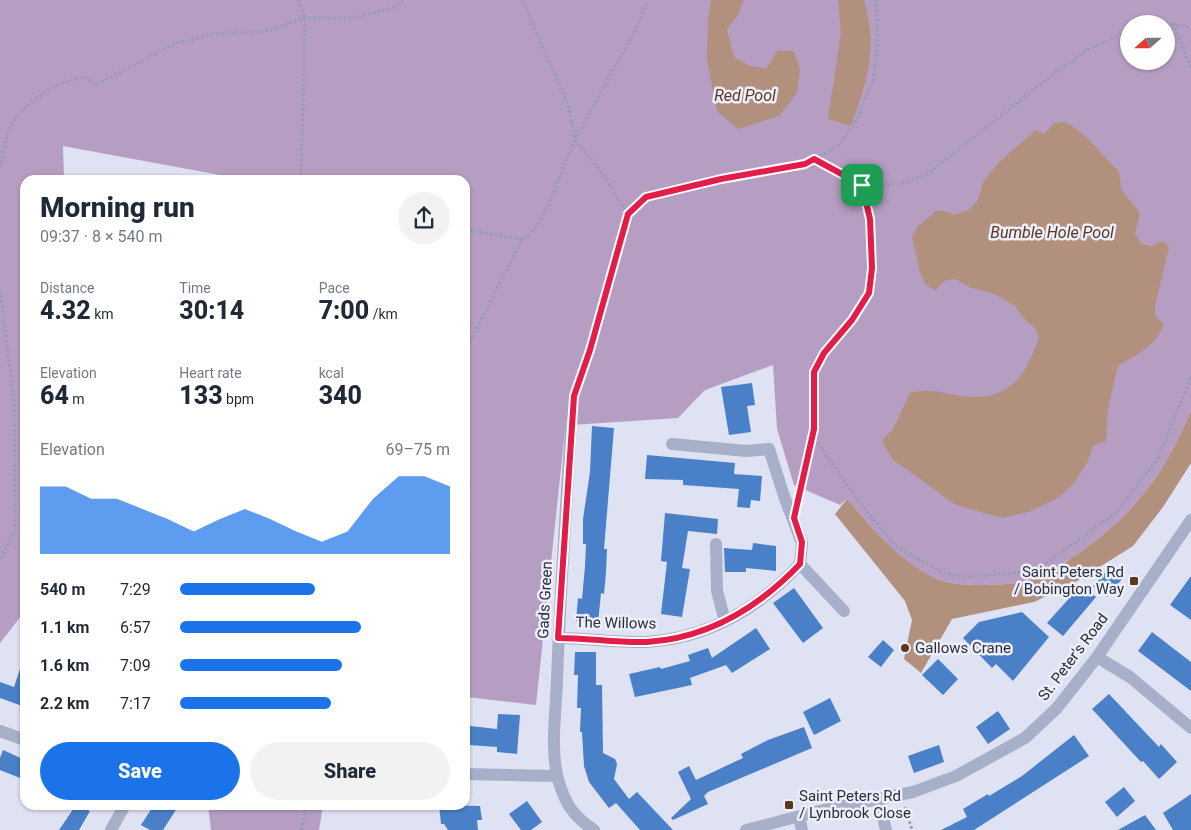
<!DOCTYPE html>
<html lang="en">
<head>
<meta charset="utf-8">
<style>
  :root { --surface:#fff; --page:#f2f2f3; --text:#1f2937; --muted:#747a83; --accent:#1a73e8 }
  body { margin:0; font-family:Roboto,sans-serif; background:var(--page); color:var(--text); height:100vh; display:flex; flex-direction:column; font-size:19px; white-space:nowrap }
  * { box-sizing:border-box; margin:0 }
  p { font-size:16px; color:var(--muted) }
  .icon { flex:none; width:28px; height:28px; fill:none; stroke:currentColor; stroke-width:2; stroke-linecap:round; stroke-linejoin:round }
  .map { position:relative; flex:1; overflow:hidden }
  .side { position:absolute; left:20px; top:175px; width:450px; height:635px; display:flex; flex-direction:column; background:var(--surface); border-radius:15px; box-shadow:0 1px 4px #0004 }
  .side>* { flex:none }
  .needle { width:32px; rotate:249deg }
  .buttons { position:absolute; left:1120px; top:15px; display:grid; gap:10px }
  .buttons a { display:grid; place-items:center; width:55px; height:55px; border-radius:50%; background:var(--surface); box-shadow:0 1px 4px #0004; font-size:25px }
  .pin { position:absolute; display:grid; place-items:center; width:42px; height:42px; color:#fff; margin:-21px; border-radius:10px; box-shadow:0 2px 8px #0006 }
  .round { display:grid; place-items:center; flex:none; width:52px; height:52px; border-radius:26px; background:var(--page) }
  .headline { display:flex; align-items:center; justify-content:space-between; height:85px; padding:0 20px }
  h1 { font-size:28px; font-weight:800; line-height:38px }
  .stats { display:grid; grid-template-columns:repeat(3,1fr); gap:8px; height:85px; padding:5px 20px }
  .stats div { display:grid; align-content:center }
  .stats b { font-size:25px; font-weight:800 }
  .stats small { font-size:14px; font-weight:400 }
  .stats p { font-size:14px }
  .chart { height:140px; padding:10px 20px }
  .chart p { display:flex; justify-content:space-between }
  .chart svg { width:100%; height:90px; margin-top:5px; fill:var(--accent); opacity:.7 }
  .action { display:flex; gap:10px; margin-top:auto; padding:10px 20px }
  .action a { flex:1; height:58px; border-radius:30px; background:var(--accent); color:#fff; font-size:20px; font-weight:800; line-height:58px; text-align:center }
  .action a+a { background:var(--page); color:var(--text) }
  ul { padding:0 20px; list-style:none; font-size:16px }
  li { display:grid; grid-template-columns:80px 60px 1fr; align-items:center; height:38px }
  li i { height:12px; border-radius:6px; background:var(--accent) }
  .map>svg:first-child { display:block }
  .green { fill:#b69ec3; fill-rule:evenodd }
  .water { fill:#b1907d }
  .building { fill:#4980c7 }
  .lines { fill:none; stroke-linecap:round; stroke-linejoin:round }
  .path { stroke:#949db8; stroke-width:3; stroke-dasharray:2.5 2.5; stroke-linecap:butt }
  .minor { stroke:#a7afc9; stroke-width:12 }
  .route-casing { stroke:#fff; stroke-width:10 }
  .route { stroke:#e11d48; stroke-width:6 }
  .poi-dot { fill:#5c361e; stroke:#eceefa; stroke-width:2 }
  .labels { text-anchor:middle; stroke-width:5; stroke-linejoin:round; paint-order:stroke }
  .poi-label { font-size:15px; fill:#2a2f39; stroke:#eceefa; text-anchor:start }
  .street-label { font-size:15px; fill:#2a2f39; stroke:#eceefa }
  .water-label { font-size:16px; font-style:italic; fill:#5c361e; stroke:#eceefa }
</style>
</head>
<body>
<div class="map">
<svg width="1191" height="830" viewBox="0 0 1191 830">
  <rect width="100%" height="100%" fill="#dfe2f3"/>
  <!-- green -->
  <g class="green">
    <path d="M 0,0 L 1191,0 L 1191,410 C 1165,475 1130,520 1071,558 C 1059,566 1046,576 1031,580 C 1017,584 1001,585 986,585 C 970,585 953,585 937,579 C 899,563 873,529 847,499 L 840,505 L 794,485 L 777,429 L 773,365 L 705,390 L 678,418 L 571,425 L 565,430 L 536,705 L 466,697 L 465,737 L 465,180 L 247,180 L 63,146 L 64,180 L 25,180 L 25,611 L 0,643 ZM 1129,24 L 1166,24 L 1166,61 L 1129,61 Z"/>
    <path d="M 208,805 L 323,805 L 319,830 L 211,830 Z"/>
  </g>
  <!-- water -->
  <g class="water">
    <path d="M 711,0 L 744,0 L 738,15 L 727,29 L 734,57 L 747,65 L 766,69 L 777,51 L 794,51 L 800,70 L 797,93 L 779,116 L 738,129 L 717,111 L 707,60 L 708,20 Z"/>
    <path d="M 838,0 L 864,0 C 878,47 868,81 851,126 L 828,119 L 841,32 Z"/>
    <path d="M 1065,122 C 1088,134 1100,154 1119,171 L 1121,189 L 1140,213 L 1135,234 L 1142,244 L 1152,246 L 1162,241 L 1169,247 L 1155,306 L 1155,315 L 1163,324 C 1160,344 1134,356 1118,366 L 1108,408 L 1106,441 L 1093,446 L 1087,463 L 1074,483 L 1058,498 L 1031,511 L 1003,518 L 956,505 L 892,459 L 882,441 L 893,429 L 910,393 C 933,386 952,397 974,397 C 1014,397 1028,370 1039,337 L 1035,328 L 1026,321 L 1015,306 L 997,295 L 969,287 L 955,279 L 944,281 L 935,290 L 926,285 L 920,273 L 912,237 L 918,226 L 936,211 L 944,211 L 955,215 L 970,209 L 978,200 L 983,182 L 999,162 L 1036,130 L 1044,134 L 1054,123 Z"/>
    <path d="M 1191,410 L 1191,463 L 1163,507 L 1133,546 L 1074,583 L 1034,602 L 952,619 L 921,673 L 904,659 L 912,620 L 905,601 L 835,514 L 847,499 C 873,529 899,562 937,579 C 952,585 970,585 986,585 C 1001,585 1017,584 1031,580 C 1046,576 1059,567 1071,558 C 1130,520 1165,475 1191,410 Z"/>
  </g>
  <!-- building -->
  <g class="building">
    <path d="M 752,383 L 755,405 L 747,406 L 751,432 L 729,435 L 721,387 Z"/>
    <path d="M 592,426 L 614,428 L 604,549 L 607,549 L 606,572 L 604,594 L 601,593 L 598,623 L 576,621 L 578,598 L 582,599 L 585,566 L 586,544 L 583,544 L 583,519 L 590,472 Z"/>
    <path d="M 647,455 L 735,463 L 734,474 L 762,476 L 760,501 L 751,500 L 750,508 L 737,507 L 739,489 L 683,485 L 683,480 L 645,479 Z"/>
    <path d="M 665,513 L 718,519 L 717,534 L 688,531 L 682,568 L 690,569 L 682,617 L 661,614 L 667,562 L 661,561 Z"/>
    <path d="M 753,543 L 776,546 L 776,571 L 746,568 L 746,572 L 725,572 L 724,548 L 752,550 Z"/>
    <path d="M 1109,568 L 1122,579 L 1107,597 L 1093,586 Z"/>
    <path d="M 1191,576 L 1191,620 L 1170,605 Z"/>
    <path d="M 1081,585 L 1096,597 L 1063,636 L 1047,623 Z"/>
    <path d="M 794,588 L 823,628 L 803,643 L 773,603 Z"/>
    <path d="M 1022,612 L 1049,637 L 1013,681 L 996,664 L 992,668 L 963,638 L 979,622 Z"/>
    <path d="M 756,628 L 770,649 L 732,673 L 726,665 L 690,678 L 692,685 L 635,697 L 629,674 L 660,667 L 661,669 L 690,661 L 688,655 L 708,648 L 712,658 Z"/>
    <path d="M 1152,632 L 1191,662 L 1191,691 L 1138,651 Z"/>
    <path d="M 883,640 L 894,650 L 881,667 L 868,657 Z"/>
    <path d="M 575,652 L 596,652 L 596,685 L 602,685 L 603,753 L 615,759 L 617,764 L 614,779 L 629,799 L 637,792 L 673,830 L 640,830 L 616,803 L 609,808 L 589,782 L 584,766 L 582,732 L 580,732 L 581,708 L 577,708 L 578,675 L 574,675 Z"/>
    <path d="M 938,659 L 958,679 L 943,695 L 922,675 Z"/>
    <path d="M 23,660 L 25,661 L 25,707 L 0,698 L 0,682 L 14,687 Z"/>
    <path d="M 1109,694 L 1159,747 L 1161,744 L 1177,762 L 1159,779 L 1143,761 L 1141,762 L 1092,709 Z"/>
    <path d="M 830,698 L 841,721 L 814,735 L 803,712 Z"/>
    <path d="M 998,711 L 1010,729 L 988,744 L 976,727 Z"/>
    <path d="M 498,714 L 520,715 L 517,754 L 497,752 L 497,747 L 469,745 L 470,726 L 497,729 Z"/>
    <path d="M 804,727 L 812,748 L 708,792 L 704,796 L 708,804 L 673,820 L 671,818 L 691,799 L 678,772 L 689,766 L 696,780 L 743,758 L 741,754 L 768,740 Z"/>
    <path d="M 1074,735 L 1089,756 L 974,830 L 941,830 L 967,817 L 963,809 L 988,794 L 989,796 L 1022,776 Z"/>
    <path d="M 939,745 L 944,762 L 914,773 L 908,756 Z"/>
    <path d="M 3,750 L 25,760 L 25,780 L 0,770 L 0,758 Z"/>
    <path d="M 1124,787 L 1135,801 L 1117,817 L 1105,802 Z"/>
    <path d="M 1191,794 L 1191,830 L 1173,830 L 1163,813 Z"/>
    <path d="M 527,801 L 542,822 L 531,830 L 521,830 L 509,814 Z"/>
    <path d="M 76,805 L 90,811 L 79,830 L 59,830 Z"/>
    <path d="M 154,805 L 179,805 L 163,830 L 150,830 L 141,825 Z"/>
    <path d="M 439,805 L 480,806 L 482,820 L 477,820 L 478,830 L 448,830 L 444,824 L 441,824 Z"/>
    <path d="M 1145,815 L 1156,830 L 1118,830 Z"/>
  </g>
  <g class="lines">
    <!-- path -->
    <g class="path">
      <path d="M 298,0 L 305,18 L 301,180"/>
      <path d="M 522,0 L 569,107 L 575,139 L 602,173 L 628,214"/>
      <path d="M 1174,23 L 1191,69"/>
      <path d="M 1166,24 L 1191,27"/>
      <path d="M 814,160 L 847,179 L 866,187 L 900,184 L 929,173 L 1051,76 L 1089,49 L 1129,31"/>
      <path d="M 0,168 C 3,154 5,134 13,122 C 28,99 59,81 85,77 L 95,85 L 174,44 L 219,33 L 263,32 L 305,18 L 351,18 L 393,8 L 405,0"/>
      <path d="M 465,230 L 522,239 L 531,234 L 545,213 L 575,139 L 634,32 L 648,0"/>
      <path d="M 0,290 L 14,402 L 15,529 L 0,560"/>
      <path d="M 465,351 L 522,239"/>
      <path d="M 572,412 L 574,396 L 590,350 L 628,214 L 646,197 L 721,179 L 805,164 L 838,146 L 855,124 L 873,80 L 878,37 L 876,0"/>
      <path d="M 812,434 L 854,495 L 894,545 L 943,573 L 965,577 L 1030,572 L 1045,564 L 1117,512 L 1158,458 L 1191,377"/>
      <path d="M 799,494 L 814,429 L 814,372 L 823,353 L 852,320 L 869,293 L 872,268 L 869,219 L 862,186"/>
      <path d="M 905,807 L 912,830"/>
      <path d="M 301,830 L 307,805"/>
    </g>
    <!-- minor -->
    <g class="minor">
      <path d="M 571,425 C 566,510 560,595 557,680 C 556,712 550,748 558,779 C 565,804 573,816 594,830"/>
      <path d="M 716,544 L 717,591 L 725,621"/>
      <path d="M 800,564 L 844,611"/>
      <path d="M 559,638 C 588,638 617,643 647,642 C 708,638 759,608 800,564 L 802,543 L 784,496 L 769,449 L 746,451 L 672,444"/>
      <path d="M 1097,657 L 1130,677 L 1191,728"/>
      <path d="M 0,731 L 25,740"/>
      <path d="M 465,774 L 557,776"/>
      <path d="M 879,800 L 886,830"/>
      <path d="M 799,817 L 802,830"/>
      <path d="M 111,830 L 125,805"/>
      <path d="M 746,830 L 823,810 L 913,792 L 956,776 L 1025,738 L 1057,708 L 1097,657 L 1191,520"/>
    </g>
  </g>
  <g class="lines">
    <defs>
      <path id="route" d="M 814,159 L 862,185 L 870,219 L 872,268 L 869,293 L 852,320 L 824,353 L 814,372 L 814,429 L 794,518 L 802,542 L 800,564 C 758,608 709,638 647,642 C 617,643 588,638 558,638 L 574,396 L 590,350 L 628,214 L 646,197 L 721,179 L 805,164 Z"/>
    </defs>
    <!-- route casing -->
    <use href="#route" class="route-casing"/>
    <!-- route -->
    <use href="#route" class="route"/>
  </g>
  <!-- markers -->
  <g class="poi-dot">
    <rect x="1129" y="576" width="10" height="10" rx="2.5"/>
    <circle cx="905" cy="648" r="5"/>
    <rect x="784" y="800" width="10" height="10" rx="2.5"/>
  </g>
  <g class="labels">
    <!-- poi labels -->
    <g class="poi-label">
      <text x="1124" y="577" text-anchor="end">Saint Peters Rd<tspan x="1124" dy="17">/ Bobington Way</tspan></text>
      <text x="915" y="653">Gallows Crane</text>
      <text x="799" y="801">Saint Peters Rd<tspan x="799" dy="17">/ Lynbrook Close</tspan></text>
    </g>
    <!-- street labels -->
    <g class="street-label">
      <text transform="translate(545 600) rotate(-87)" y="5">Gads Green</text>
      <text transform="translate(616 623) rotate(1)" y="5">The Willows</text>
      <text transform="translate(1073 657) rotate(-53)" y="5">St. Peter's Road</text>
    </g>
    <!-- water labels -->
    <g class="water-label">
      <text x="745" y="101">Red Pool</text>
      <text x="1052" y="238">Bumble Hole Pool</text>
    </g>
  </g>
</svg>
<div class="buttons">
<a><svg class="needle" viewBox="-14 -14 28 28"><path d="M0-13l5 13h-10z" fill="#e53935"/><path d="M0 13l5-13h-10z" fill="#747a83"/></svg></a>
</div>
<div class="pin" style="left:862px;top:185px;background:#1e9e55"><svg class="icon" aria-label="arrive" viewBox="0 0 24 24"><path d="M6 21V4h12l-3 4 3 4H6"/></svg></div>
<section class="side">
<div class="headline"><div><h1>Morning run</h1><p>09:37 · 8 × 540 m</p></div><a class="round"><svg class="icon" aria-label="share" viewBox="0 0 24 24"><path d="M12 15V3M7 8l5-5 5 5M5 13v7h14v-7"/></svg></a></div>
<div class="stats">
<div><p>Distance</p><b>4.32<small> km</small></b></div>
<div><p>Time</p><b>30:14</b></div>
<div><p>Pace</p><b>7:00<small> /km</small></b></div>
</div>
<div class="stats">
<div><p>Elevation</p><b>64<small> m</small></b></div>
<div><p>Heart rate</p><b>133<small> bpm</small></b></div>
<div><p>kcal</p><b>340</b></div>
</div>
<div class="chart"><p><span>Elevation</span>69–75 m</p>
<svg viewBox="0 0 160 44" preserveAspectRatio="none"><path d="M0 44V11L10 11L20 17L30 17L40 22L50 27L60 33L70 27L80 22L90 27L100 33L110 38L120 33L130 17L140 6L150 6L160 11V44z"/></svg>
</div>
<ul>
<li><b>540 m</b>7:29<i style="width:50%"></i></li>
<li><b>1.1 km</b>6:57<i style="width:67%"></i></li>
<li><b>1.6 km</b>7:09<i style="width:60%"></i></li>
<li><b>2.2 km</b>7:17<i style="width:56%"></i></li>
</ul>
<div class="action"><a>Save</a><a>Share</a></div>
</section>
</div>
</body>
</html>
